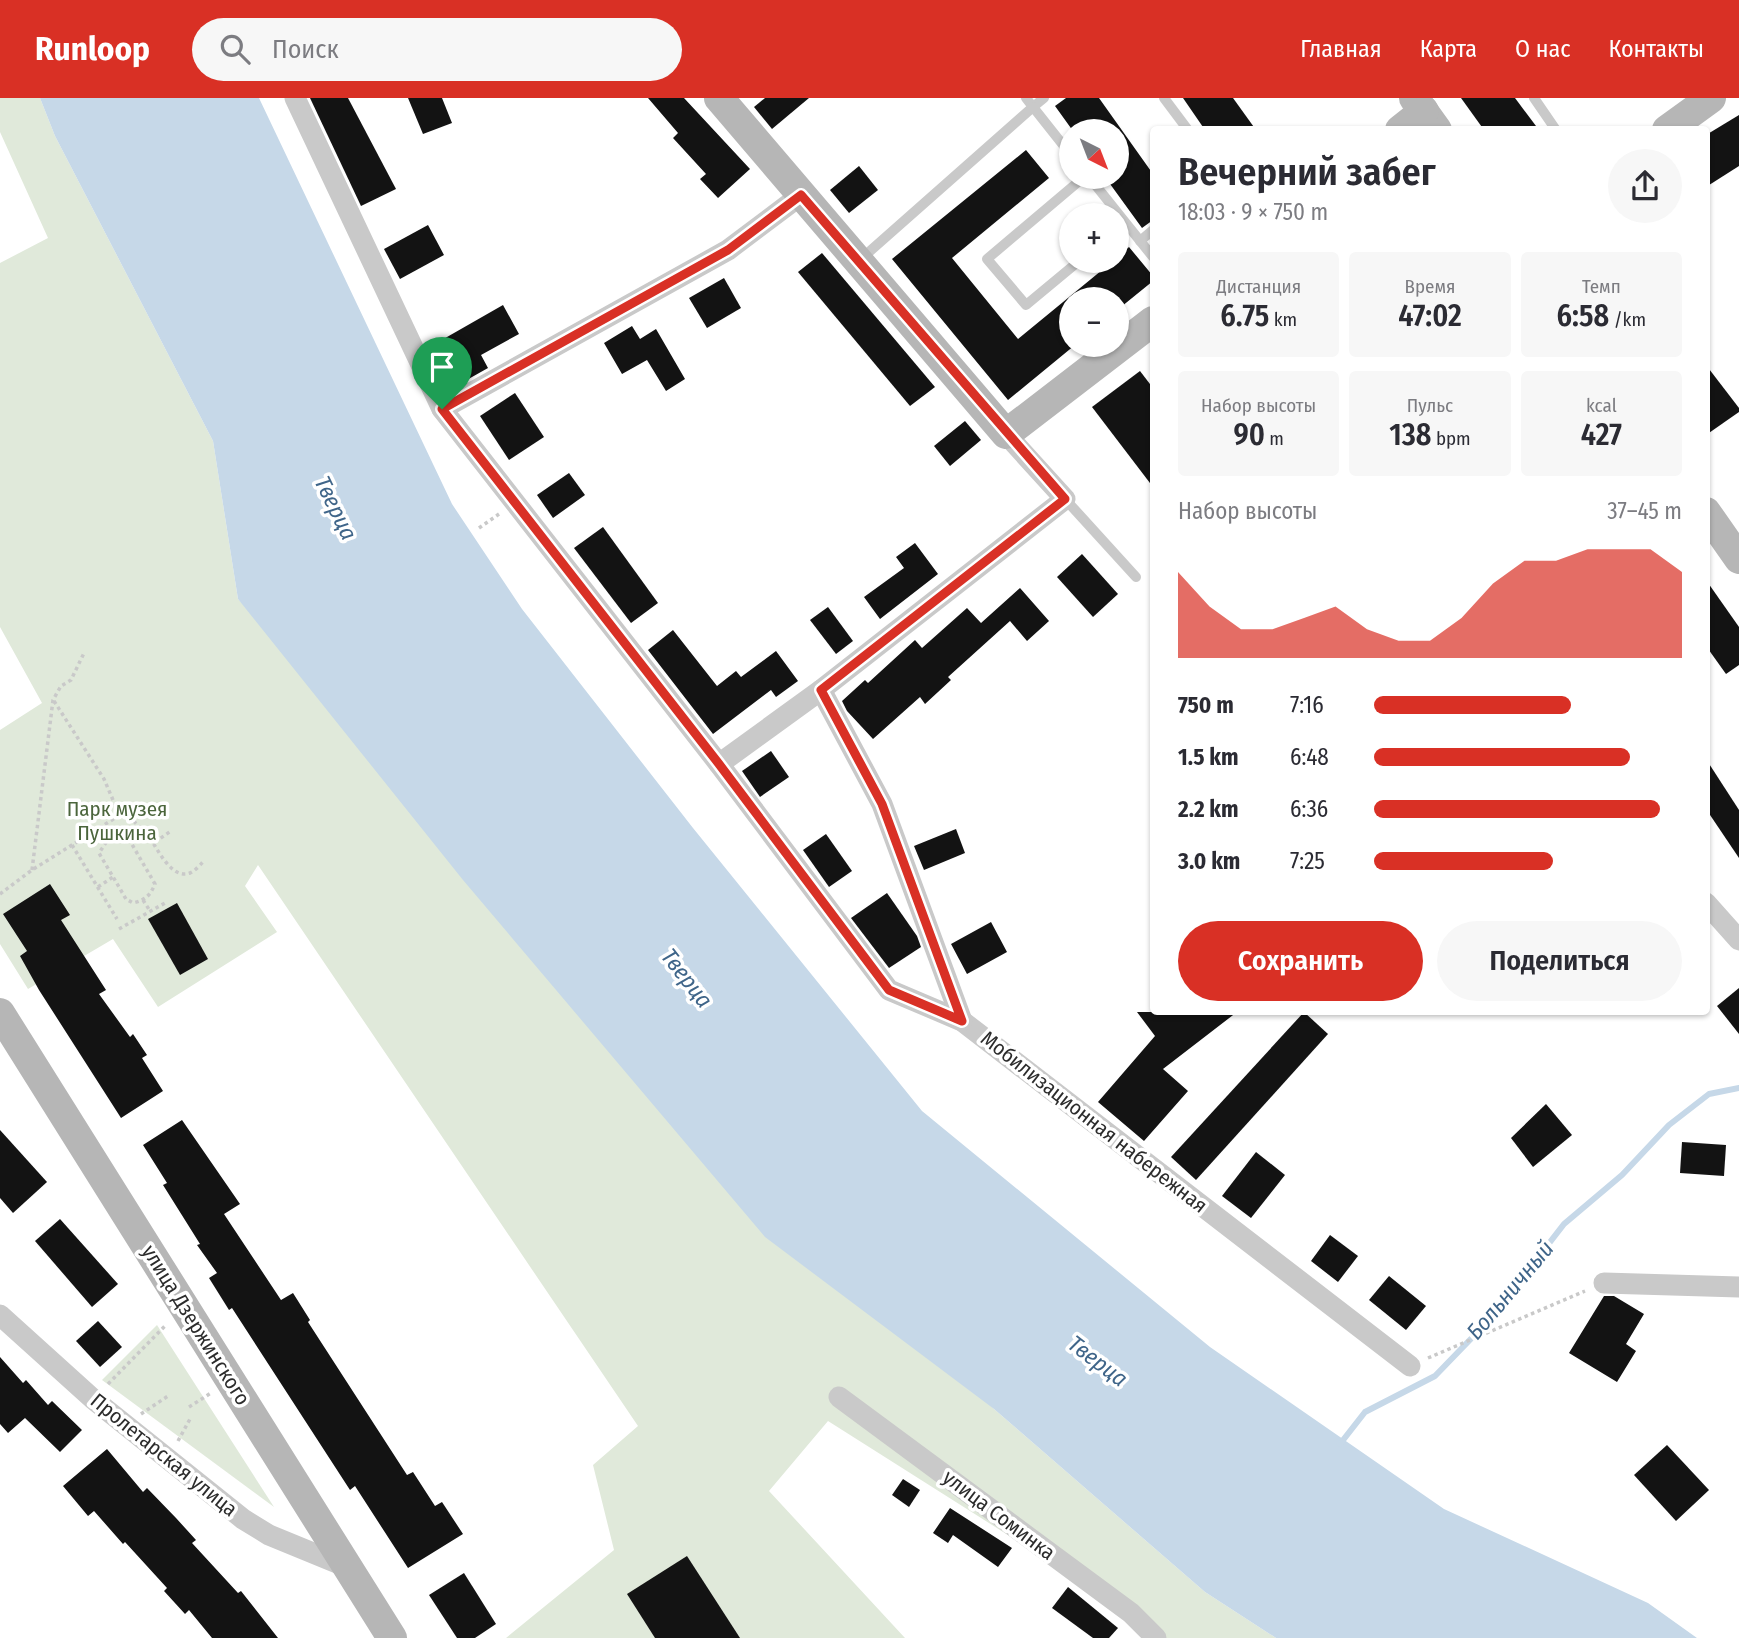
<!DOCTYPE html>
<html lang="ru">
<head>
<meta charset="utf-8">
<style>
  :root { --surface:#fff; --page:#f7f7f7; --text:#2b2b33; --muted:#7c7c81; --accent:#d93025 }
  body { margin:0; font-family:"Fira Sans Condensed",sans-serif; background:var(--page); color:var(--text); height:100vh; display:flex; flex-direction:column; font-size:26px; white-space:nowrap }
  * { box-sizing:border-box; margin:0 }
  p { font-size:23px; color:var(--muted) }
  .icon { flex:none; width:38px; height:38px; fill:none; stroke:currentColor; stroke-width:2; stroke-linecap:round; stroke-linejoin:round }
  .map { position:relative; flex:1; overflow:hidden }
  .panel { position:absolute; left:1150px; top:28px; width:560px; height:889px; display:flex; flex-direction:column; background:var(--surface); border-radius:7px; box-shadow:0 2px 5px #0004 }
  .panel>* { flex:none }
  .needle { width:46px; rotate:138deg }
  .buttons { position:absolute; left:1059px; top:21px; display:grid; gap:14px }
  .buttons a { display:grid; place-items:center; width:70px; height:70px; border-radius:50%; background:var(--surface); box-shadow:0 2px 5px #0004; font-size:35px }
  .pin { position:absolute; display:grid; place-items:center; width:60px; height:60px; color:#fff; margin:-72px -30px; border-radius:50% 50% 50% 0; rotate:-45deg; box-shadow:0 0 7px #0007 }
  .pin .icon { rotate:45deg }
  .round { display:grid; place-items:center; flex:none; width:74px; height:74px; border-radius:37px; background:var(--page) }
  .headline { display:flex; align-items:center; justify-content:space-between; height:119px; padding:0 28px }
  h1 { font-size:38px; font-weight:600; line-height:52px }
  .figures { display:grid; grid-template-columns:repeat(3,1fr); gap:10px; height:119px; padding:7px 28px }
  .figures div { display:grid; align-content:center; border-radius:7px; background:var(--page); text-align:center }
  .figures b { font-size:30px; font-weight:600 }
  .figures small { font-size:19px; font-weight:400 }
  .figures p { font-size:19px }
  .chart { height:196px; padding:14px 28px }
  .chart p { display:flex; justify-content:space-between }
  .chart svg { width:100%; height:126px; margin-top:7px; fill:var(--accent); opacity:.7 }
  .primary-button { display:flex; gap:14px; margin-top:auto; padding:14px 28px }
  .primary-button a { flex:1; height:80px; border-radius:42px; background:var(--accent); color:#fff; font-size:28px; font-weight:600; line-height:80px; text-align:center }
  .primary-button a+a { background:var(--page); color:var(--text) }
  ul { padding:0 28px; list-style:none; font-size:23px }
  li { display:grid; grid-template-columns:112px 84px 1fr; align-items:center; height:52px }
  li i { height:18px; border-radius:9px; background:var(--accent) }
  header { display:flex; align-items:center; gap:42px; box-sizing:border-box; height:98px; padding:0 35px; background:var(--accent); color:#fff }
  header strong { font-size:33px }
  nav { display:flex; gap:38px; margin-inline-start:auto; font-size:24px }
  .search { width:490px; height:63px; background:var(--page); display:flex; align-items:center; gap:18px; box-sizing:border-box; padding:0 24px; border-radius:38px; color:var(--muted); font-size:26px }
  .map>svg:first-child { display:block }
  .green { fill:#e0e9da }
  .water { fill:#c6d8e8 }
  .lines { fill:none; stroke-linecap:round; stroke-linejoin:round }
  .stream { stroke:#c6d8e8; stroke-width:6 }
  .building { fill:#131313 }
  .path { stroke:#c9c9c9; stroke-width:3.5; stroke-dasharray:3.5 3.5; stroke-linecap:butt }
  .lane { stroke:#c9c9c9; stroke-width:10 }
  .street { stroke:#c9c9c9; stroke-width:21 }
  .secondary { stroke:#b6b6b6; stroke-width:30 }
  .route-casing { stroke:#fff; stroke-width:14 }
  .route { stroke:#d93025; stroke-width:9 }
  .labels { text-anchor:middle; stroke-width:7; stroke-linejoin:round; paint-order:stroke }
  .park-label { font-size:21px; fill:#4b653c; stroke:#fff }
  .street-label { font-size:21px; fill:#2c2c2c; stroke:#fff }
  .water-label { font-size:23px; font-style:italic; fill:#3f6589; stroke:#fff }
</style>
</head>
<body>
<header>
<strong>Runloop</strong>
<div class="search"><svg class="icon" aria-label="search" viewBox="0 0 24 24"><circle cx="10" cy="10" r="6"/><path d="M15 15l6 6"/></svg>Поиск</div>
<nav><a>Главная</a><a>Карта</a><a>О нас</a><a>Контакты</a></nav>
</header>
<div class="map">
<svg width="1739" height="1540" viewBox="0 0 1739 1540">
  <rect width="100%" height="100%" fill="#fff"/>
  <!-- green -->
  <g class="green">
    <path d="M 0,0 L 40,0 L 55,38 L 213,343 L 238,501 L 994,1311 L 1205,1494 L 1276,1540 L 1149,1540 L 1131,1515 L 828,1323 L 769,1393 L 905,1540 L 506,1540 L 614,1452 L 593,1367 L 638,1328 L 258,767 L 245,788 L 277,834 L 158,909 L 113,841 L 28,891 L 0,846 L 0,632 L 42,605 L 0,529 L 0,165 L 48,140 L 0,34 Z"/>
    <path d="M 157,1227 L 274,1409 L 102,1282 Z"/>
  </g>
  <!-- water -->
  <path class="water" d="M 40,0 L 259,0 L 452,406 L 522,511 L 693,730 L 922,1013 L 1210,1249 L 1444,1411 L 1648,1505 L 1697,1540 L 1276,1540 L 1205,1494 L 994,1311 L 765,1139 L 463,782 L 238,501 L 213,343 L 55,38 Z"/>
  <g class="lines">
    <!-- stream -->
    <path class="stream" d="M 1340,1346 L 1365,1314 L 1435,1278 L 1492,1219 L 1564,1126 L 1622,1077 L 1669,1027 L 1709,996 L 1739,990"/>
  </g>
  <!-- building -->
  <g class="building">
    <path d="M 310,0 L 348,0 L 396,91 L 361,108 Z"/>
    <path d="M 408,0 L 442,0 L 452,25 L 423,36 Z"/>
    <path d="M 648,0 L 684,0 L 750,71 L 718,100 L 700,81 L 706,76 L 673,40 L 678,35 Z"/>
    <path d="M 765,0 L 809,0 L 772,31 L 754,9 Z"/>
    <path d="M 1066,0 L 1099,0 L 1153,76 L 1153,122 L 1142,130 L 1105,79 L 1116,79 L 1116,33 L 1073,33 L 1055,8 Z"/>
    <path d="M 1183,0 L 1233,0 L 1256,32 L 1205,32 Z"/>
    <path d="M 1461,0 L 1515,0 L 1539,32 L 1484,32 Z"/>
    <path d="M 1739,17 L 1739,68 L 1706,89 L 1706,37 Z"/>
    <path d="M 1026,52 L 1049,80 L 952,160 L 1018,241 L 1113,163 L 1116,163 L 1116,160 L 1129,149 L 1153,178 L 1153,183 L 1116,213 L 1116,201 L 1071,201 L 1071,247 L 1075,247 L 1008,302 L 892,161 Z"/>
    <path d="M 859,68 L 878,92 L 849,115 L 830,92 Z"/>
    <path d="M 428,127 L 444,157 L 400,181 L 384,151 Z"/>
    <path d="M 822,155 L 935,289 L 910,308 L 798,174 Z"/>
    <path d="M 724,180 L 741,210 L 707,230 L 689,200 Z"/>
    <path d="M 503,207 L 519,236 L 481,257 L 488,270 L 456,288 L 433,247 Z"/>
    <path d="M 632,228 L 640,241 L 656,231 L 685,281 L 666,293 L 647,262 L 622,276 L 604,245 Z"/>
    <path d="M 1706,267 L 1739,310 L 1739,314 L 1706,337 Z"/>
    <path d="M 1140,273 L 1153,290 L 1153,389 L 1092,309 Z"/>
    <path d="M 515,295 L 544,339 L 509,362 L 480,318 Z"/>
    <path d="M 965,323 L 981,342 L 950,368 L 934,348 Z"/>
    <path d="M 569,375 L 585,397 L 553,420 L 537,397 Z"/>
    <path d="M 603,429 L 658,505 L 631,525 L 574,450 Z"/>
    <path d="M 915,445 L 938,476 L 880,521 L 864,499 L 904,470 L 896,459 Z"/>
    <path d="M 1082,456 L 1118,496 L 1093,519 L 1057,479 Z"/>
    <path d="M 1706,482 L 1739,529 L 1739,567 L 1726,576 L 1706,548 Z"/>
    <path d="M 1020,490 L 1049,523 L 1027,543 L 1010,523 L 948,579 L 951,582 L 925,606 L 920,599 L 873,641 L 847,613 L 842,603 L 865,582 L 868,585 L 915,542 L 922,550 L 967,510 L 981,525 Z"/>
    <path d="M 828,509 L 853,543 L 836,556 L 810,522 Z"/>
    <path d="M 673,532 L 717,588 L 736,573 L 741,579 L 776,553 L 798,583 L 776,599 L 771,592 L 713,636 L 648,552 Z"/>
    <path d="M 771,653 L 789,679 L 760,699 L 742,673 Z"/>
    <path d="M 1706,661 L 1739,712 L 1739,760 L 1706,711 Z"/>
    <path d="M 956,731 L 965,755 L 924,772 L 914,748 Z"/>
    <path d="M 826,736 L 852,773 L 829,789 L 803,752 Z"/>
    <path d="M 50,786 L 70,817 L 61,822 L 106,892 L 99,896 L 130,939 L 133,936 L 147,957 L 142,960 L 163,993 L 121,1020 L 39,892 L 20,858 L 27,853 L 3,816 Z"/>
    <path d="M 887,795 L 917,838 L 921,849 L 889,870 L 851,820 Z"/>
    <path d="M 177,805 L 208,861 L 180,877 L 148,821 Z"/>
    <path d="M 991,824 L 1007,854 L 967,876 L 951,846 Z"/>
    <path d="M 1739,890 L 1739,936 L 1717,908 Z"/>
    <path d="M 1137,914 L 1237,914 L 1163,971 L 1188,993 L 1144,1043 L 1098,1004 L 1155,938 Z"/>
    <path d="M 1304,914 L 1328,936 L 1196,1082 L 1171,1059 Z"/>
    <path d="M 1546,1006 L 1572,1037 L 1533,1069 L 1511,1040 Z"/>
    <path d="M 182,1022 L 240,1106 L 224,1116 L 281,1202 L 293,1195 L 310,1222 L 308,1224 L 407,1377 L 413,1374 L 435,1408 L 442,1404 L 463,1436 L 408,1470 L 355,1388 L 350,1392 L 232,1210 L 229,1212 L 209,1180 L 217,1175 L 197,1147 L 200,1146 L 163,1087 L 167,1085 L 143,1047 Z"/>
    <path d="M 0,1032 L 47,1084 L 13,1115 L 0,1100 Z"/>
    <path d="M 1682,1044 L 1726,1047 L 1724,1078 L 1680,1075 Z"/>
    <path d="M 1256,1054 L 1285,1077 L 1251,1120 L 1222,1098 Z"/>
    <path d="M 60,1121 L 118,1186 L 92,1209 L 35,1143 Z"/>
    <path d="M 1330,1137 L 1358,1158 L 1338,1184 L 1311,1163 Z"/>
    <path d="M 1389,1178 L 1426,1208 L 1406,1232 L 1369,1202 Z"/>
    <path d="M 1604,1198 L 1614,1198 L 1644,1216 L 1626,1246 L 1636,1253 L 1617,1284 L 1569,1255 Z"/>
    <path d="M 98,1223 L 122,1249 L 100,1269 L 76,1243 Z"/>
    <path d="M 0,1259 L 23,1285 L 26,1282 L 48,1307 L 52,1303 L 82,1332 L 60,1354 L 25,1320 L 8,1335 L 0,1326 Z"/>
    <path d="M 1667,1347 L 1709,1392 L 1676,1423 L 1634,1377 Z"/>
    <path d="M 107,1351 L 143,1394 L 147,1390 L 176,1420 L 196,1442 L 192,1445 L 238,1495 L 241,1493 L 278,1540 L 212,1540 L 189,1512 L 185,1516 L 164,1493 L 167,1490 L 125,1444 L 123,1446 L 94,1413 L 88,1418 L 63,1388 Z"/>
    <path d="M 903,1381 L 920,1392 L 909,1409 L 892,1397 Z"/>
    <path d="M 950,1410 L 1012,1450 L 998,1469 L 953,1437 L 948,1445 L 933,1435 Z"/>
    <path d="M 687,1458 L 740,1540 L 655,1540 L 627,1496 Z"/>
    <path d="M 464,1475 L 496,1526 L 475,1540 L 457,1540 L 429,1497 Z"/>
    <path d="M 1068,1489 L 1118,1530 L 1109,1540 L 1093,1540 L 1052,1510 Z"/>
  </g>
  <g class="lines">
    <!-- path -->
    <g class="path">
      <path d="M 479,430 L 499,416"/>
      <path d="M 54,603 L 104,681 L 119,716"/>
      <path d="M 124,713 L 150,740 L 158,742 L 171,733"/>
      <path d="M 101,728 L 109,740"/>
      <path d="M 122,738 L 130,743 L 155,786 C 150,798 145,802 133,805 L 126,801 L 99,755 L 109,740 Z"/>
      <path d="M 150,740 C 158,752 172,782 190,775 C 195,773 200,767 203,764"/>
      <path d="M 131,743 L 144,734"/>
      <path d="M 72,747 L 117,821"/>
      <path d="M 32,772 L 53,602 L 61,588 L 71,582 L 84,555"/>
      <path d="M 98,789 L 113,779"/>
      <path d="M 0,796 L 32,772 L 139,705"/>
      <path d="M 143,802 L 150,813"/>
      <path d="M 119,831 L 165,805"/>
      <path d="M 1428,1260 L 1585,1193"/>
      <path d="M 108,1286 L 166,1227"/>
      <path d="M 189,1309 L 211,1295"/>
      <path d="M 141,1316 L 168,1298"/>
      <path d="M 178,1343 L 190,1321"/>
    </g>
    <!-- lane -->
    <g class="lane">
      <path d="M 1026,0 L 1033,9 L 1044,0"/>
      <path d="M 1164,0 L 1188,32"/>
      <path d="M 1534,0 L 1556,32"/>
      <path d="M 1089,79 L 1153,159"/>
      <path d="M 1140,143 L 1153,132"/>
      <path d="M 861,161 L 1033,9 L 1071,57"/>
      <path d="M 1079,163 L 1026,207 L 987,161 L 1084,79"/>
      <path d="M 1065,401 L 1136,479"/>
    </g>
    <!-- street -->
    <g class="street">
      <path d="M 295,0 L 442,311 L 719,666 L 889,892 L 962,923 L 1410,1268"/>
      <path d="M 442,311 L 728,152 L 801,97"/>
      <path d="M 821,592 L 882,706 L 962,923"/>
      <path d="M 719,666 L 821,592 L 1065,401 L 1006,336"/>
      <path d="M 1706,805 L 1739,842"/>
      <path d="M 1604,1185 L 1739,1189"/>
      <path d="M 0,1217 L 93,1301 L 243,1421 L 269,1437 L 347,1469"/>
      <path d="M 839,1299 L 1131,1515 L 1156,1540"/>
    </g>
    <!-- secondary -->
    <g class="secondary">
      <path d="M 719,0 L 1006,336 L 1153,223"/>
      <path d="M 1414,0 L 1437,32"/>
      <path d="M 1400,32 L 1424,13"/>
      <path d="M 1667,32 L 1711,0"/>
      <path d="M 1706,414 L 1739,461"/>
      <path d="M 0,915 L 392,1540"/>
    </g>
  </g>
  <g class="lines">
    <defs>
      <path id="route" d="M 801,97 L 1065,401 L 821,592 L 882,706 L 962,923 L 889,892 L 719,666 L 442,311 L 728,152 Z"/>
    </defs>
    <!-- route casing -->
    <use href="#route" class="route-casing"/>
    <!-- route -->
    <use href="#route" class="route"/>
  </g>
  <g class="labels">
    <!-- park labels -->
    <g class="park-label">
      <text x="117" y="718">Парк музея<tspan x="117" dy="24">Пушкина</tspan></text>
    </g>
    <!-- street labels -->
    <g class="street-label">
      <text transform="translate(1094 1024) rotate(38)" y="7">Мобилизационная набережная</text>
      <text transform="translate(196 1227) rotate(58)" y="7">улица Дзержинского</text>
      <text transform="translate(164 1357) rotate(39)" y="7">Пролетарская улица</text>
      <text transform="translate(999 1417) rotate(37)" y="7">улица Соминка</text>
    </g>
    <!-- water labels -->
    <g class="water-label">
      <text transform="translate(336 410) rotate(64)" y="8">Тверца</text>
      <text transform="translate(687 880) rotate(52)" y="8">Тверца</text>
      <text transform="translate(1510 1192) rotate(-50)" y="8">Больничный</text>
      <text transform="translate(1098 1263) rotate(37)" y="8">Тверца</text>
    </g>
  </g>
</svg>
<div class="buttons">
<a><svg class="needle" viewBox="-14 -14 28 28"><path d="M0-13l5 13h-10z" fill="#e53935"/><path d="M0 13l5-13h-10z" fill="#7c7c81"/></svg></a>
<a>+</a>
<a>−</a>
</div>
<div class="pin" style="left:442px;top:311px;background:#1e9e55"><svg class="icon" aria-label="arrive" viewBox="0 0 24 24"><path d="M6 21V4h12l-3 4 3 4H6"/></svg></div>
<section class="panel">
<div class="headline"><div><h1>Вечерний забег</h1><p>18:03 · 9 × 750 m</p></div><a class="round"><svg class="icon" aria-label="share" viewBox="0 0 24 24"><path d="M12 15V3M7 8l5-5 5 5M5 13v7h14v-7"/></svg></a></div>
<div class="figures">
<div><p>Дистанция</p><b>6.75<small> km</small></b></div>
<div><p>Время</p><b>47:02</b></div>
<div><p>Темп</p><b>6:58<small> /km</small></b></div>
</div>
<div class="figures">
<div><p>Набор высоты</p><b>90<small> m</small></b></div>
<div><p>Пульс</p><b>138<small> bpm</small></b></div>
<div><p>kcal</p><b>427</b></div>
</div>
<div class="chart"><p><span>Набор высоты</span>37–45 m</p>
<svg viewBox="0 0 160 44" preserveAspectRatio="none"><path d="M0 44V14L10 26L20 34L30 34L40 30L50 26L60 34L70 38L80 38L90 30L100 18L110 10L120 10L130 6L140 6L150 6L160 14V44z"/></svg>
</div>
<ul>
<li><b>750 m</b>7:16<i style="width:64%"></i></li>
<li><b>1.5 km</b>6:48<i style="width:83%"></i></li>
<li><b>2.2 km</b>6:36<i style="width:93%"></i></li>
<li><b>3.0 km</b>7:25<i style="width:58%"></i></li>
</ul>
<div class="primary-button"><a>Сохранить</a><a>Поделиться</a></div>
</section>
</div>
</body>
</html>
